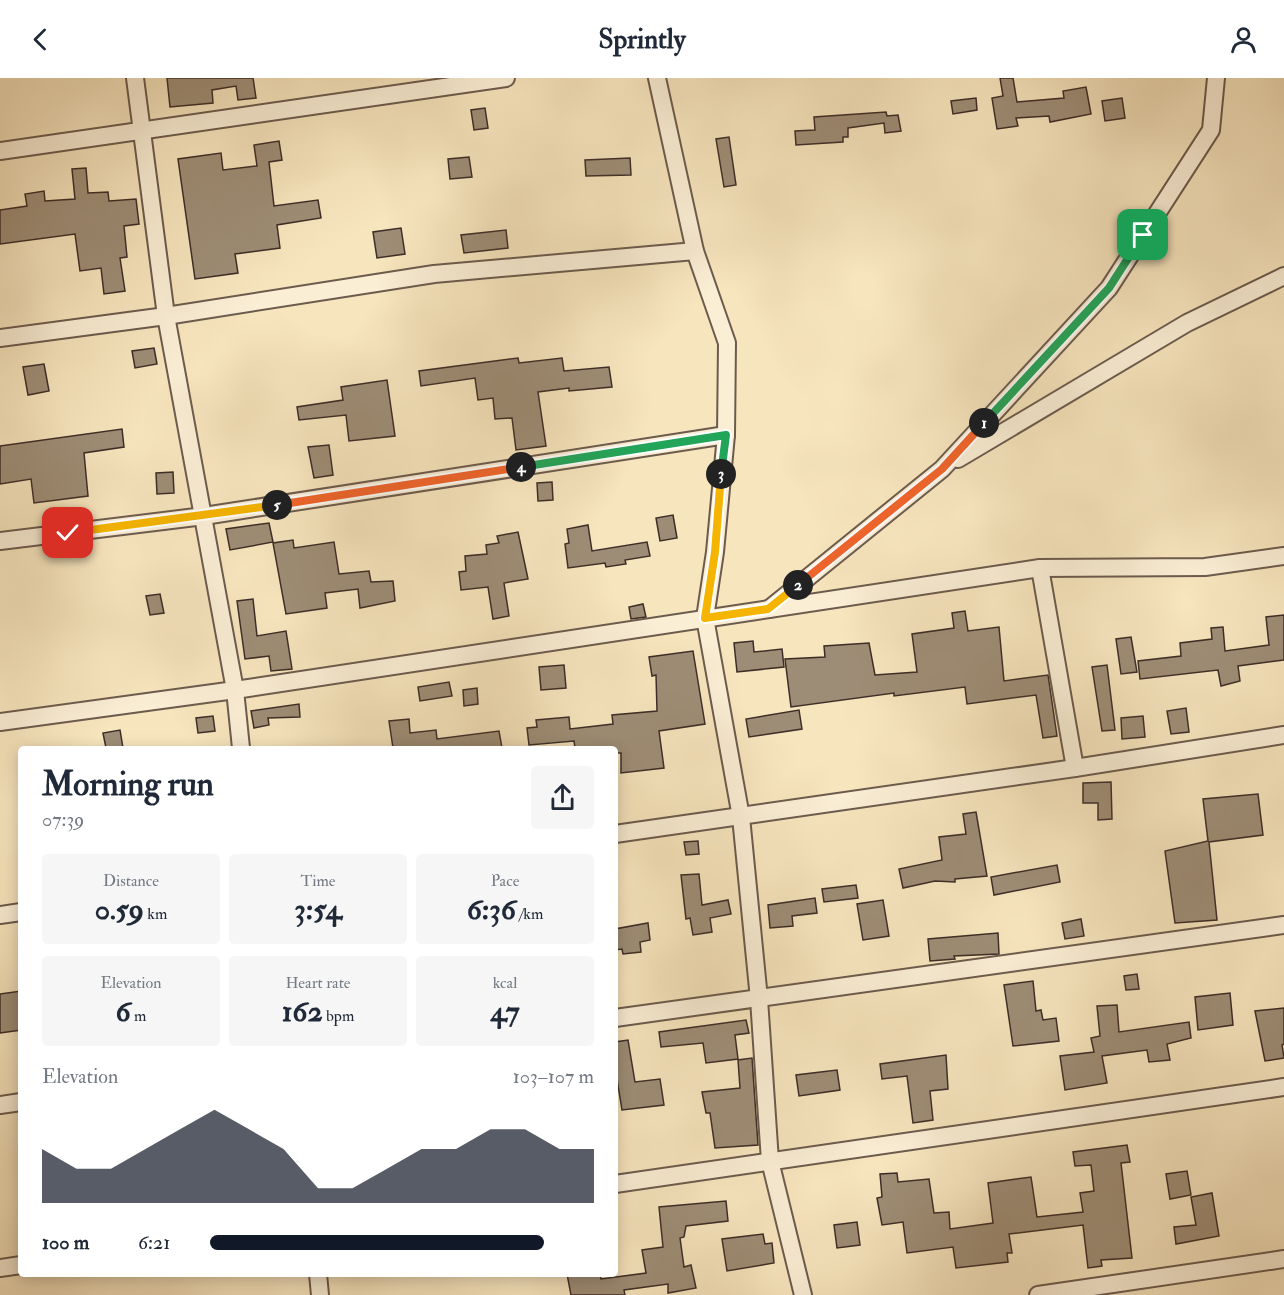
<!DOCTYPE html>
<html lang="en">
<head>
<meta charset="utf-8">
<style>
  :root { --surface:#fff; --page:#f6f6f7; --text:#1f2937; --muted:#747a83; --accent:#111827 }
  body { margin:0; font-family:"IM FELL Double Pica",serif; background:var(--page); color:var(--text); height:100vh; display:flex; flex-direction:column; font-size:22px; white-space:nowrap }
  * { box-sizing:border-box; margin:0 }
  p { font-size:20px; color:var(--muted) }
  .icon { flex:none; width:33px; height:33px; fill:none; stroke:currentColor; stroke-width:2; stroke-linecap:round; stroke-linejoin:round }
  .map { position:relative; flex:1; overflow:hidden }
  .sheet { position:absolute; left:18px; top:668px; width:600px; height:531px; display:flex; flex-direction:column; background:var(--surface); border-radius:6px; box-shadow:0 3px 15px #0003 }
  .sheet>* { flex:none }
  .pin { position:absolute; display:grid; place-items:center; width:51px; height:51px; color:#fff; margin:-26px; border-radius:12px; box-shadow:0 3px 9px #0006 }
  .km { position:absolute; width:30px; height:30px; margin:-15px; border-radius:50%; background:#222; color:#fff; font-size:16px; line-height:30px; text-align:center }
  .round { display:grid; place-items:center; flex:none; width:63px; height:63px; border-radius:6px; background:var(--page) }
  .overview { display:flex; align-items:center; justify-content:space-between; height:102px; padding:0 24px }
  h1 { font-size:33px; font-weight:700; line-height:45px }
  .metrics { display:grid; grid-template-columns:repeat(3,1fr); gap:9px; height:102px; padding:6px 24px }
  .metrics div { display:grid; align-content:center; border-radius:6px; background:var(--page); text-align:center }
  .metrics b { font-size:30px; font-weight:700 }
  .metrics small { font-size:16px; font-weight:400 }
  .metrics p { font-size:16px }
  .chart { height:168px; padding:12px 24px }
  .chart p { display:flex; justify-content:space-between }
  .chart svg { width:100%; height:108px; margin-top:6px; fill:var(--accent); opacity:.7 }
  ul { padding:0 24px; list-style:none; font-size:20px }
  li { display:grid; grid-template-columns:96px 72px 1fr; align-items:center; height:45px }
  li i { height:15px; border-radius:8px; background:var(--accent) }
  header { display:flex; justify-content:space-between; align-items:center; height:78px; padding:0 24px; background:var(--surface); font-size:27px; font-weight:700 }
  .map>svg:first-child { display:block }
  .building { fill:#9e8d76; stroke:#3d2d27; stroke-width:1.5 }
  .lines { fill:none; stroke-linecap:round; stroke-linejoin:round }
  .minor-casing { stroke:#6c5b4d; stroke-width:20 }
  .minor { stroke:#faeed5; stroke-width:16 }
  .split-1-casing { stroke:#fff; stroke-width:12 }
  .split-2-casing { stroke:#fff; stroke-width:12 }
  .split-3-casing { stroke:#fff; stroke-width:12 }
  .split-4-casing { stroke:#fff; stroke-width:12 }
  .split-5-casing { stroke:#fff; stroke-width:12 }
  .split-6-casing { stroke:#fff; stroke-width:12 }
  .split-1 { stroke:#22a559; stroke-width:8 }
  .split-2 { stroke:#f0652b; stroke-width:8 }
  .split-3 { stroke:#f5b400; stroke-width:8 }
  .split-4 { stroke:#22a559; stroke-width:8 }
  .split-5 { stroke:#f0652b; stroke-width:8 }
  .split-6 { stroke:#f5b400; stroke-width:8 }
</style>
</head>
<body>
<header><svg class="icon" aria-label="back" viewBox="0 0 24 24"><path d="M15 5l-7 7 7 7"/></svg>Sprintly<svg class="icon" aria-label="person" viewBox="0 0 24 24"><circle cx="12" cy="8" r="4"/><path d="M4 21q1-7 8-7t8 7"/></svg></header>
<div class="map">
<svg width="1284" height="1217" viewBox="0 0 1284 1217">
  <rect width="100%" height="100%" fill="#f7e5be"/>
  <filter id="stains"><feTurbulence type="fractalNoise" baseFrequency=".00333" numOctaves="4"/><feColorMatrix values="0 0 0 0 .2 0 0 0 0 .09 0 0 0 0 .02 0 0 0 .5 -.17"/></filter>
  <radialGradient id="worn" r=".72"><stop offset=".6" stop-color="#630" stop-opacity="0"/><stop offset="1" stop-color="#630" stop-opacity=".3"/></radialGradient>
  <!-- building -->
  <g class="building">
    <path d="M 167,0 L 253,0 L 256,20 L 238,22 L 236,8 L 212,12 L 213,25 L 170,29 Z"/>
    <path d="M 1000,0 L 1013,0 L 1017,24 L 1064,20 L 1063,13 L 1086,9 L 1091,36 L 1050,44 L 1049,38 L 1016,40 L 1018,48 L 997,51 L 992,20 L 1003,18 Z"/>
    <path d="M 976,20 L 977,32 L 953,36 L 951,23 Z"/>
    <path d="M 1122,20 L 1125,40 L 1105,43 L 1102,23 Z"/>
    <path d="M 485,30 L 488,50 L 474,52 L 471,32 Z"/>
    <path d="M 886,34 L 887,38 L 898,37 L 901,53 L 885,55 L 884,45 L 848,50 L 848,59 L 843,59 L 843,64 L 796,67 L 795,53 L 815,52 L 814,39 Z"/>
    <path d="M 729,59 L 736,107 L 724,109 L 716,61 Z"/>
    <path d="M 279,63 L 282,82 L 269,84 L 274,128 L 318,122 L 321,140 L 277,147 L 280,170 L 235,176 L 238,195 L 195,201 L 178,81 L 221,75 L 223,92 L 257,88 L 254,67 Z"/>
    <path d="M 469,79 L 472,99 L 450,101 L 448,81 Z"/>
    <path d="M 630,80 L 631,97 L 586,98 L 585,82 Z"/>
    <path d="M 86,90 L 88,115 L 108,114 L 109,123 L 136,121 L 139,146 L 124,148 L 127,179 L 120,180 L 125,213 L 104,216 L 101,190 L 80,193 L 75,156 L 0,166 L 0,132 L 27,128 L 25,116 L 44,113 L 45,123 L 75,121 L 72,91 Z"/>
    <path d="M 401,150 L 405,176 L 377,180 L 373,154 Z"/>
    <path d="M 506,152 L 508,170 L 464,175 L 461,157 Z"/>
    <path d="M 154,270 L 157,286 L 135,290 L 132,273 Z"/>
    <path d="M 518,280 L 519,285 L 562,280 L 564,293 L 609,289 L 612,309 L 569,313 L 569,310 L 538,314 L 546,368 L 516,372 L 512,340 L 495,341 L 493,320 L 478,322 L 475,300 L 421,308 L 419,293 Z"/>
    <path d="M 44,286 L 49,313 L 28,317 L 23,289 Z"/>
    <path d="M 387,302 L 395,358 L 349,363 L 346,337 L 299,342 L 297,329 L 343,322 L 341,309 Z"/>
    <path d="M 122,351 L 124,369 L 84,375 L 88,418 L 34,425 L 31,401 L 0,406 L 0,368 Z"/>
    <path d="M 329,367 L 333,397 L 314,400 L 308,369 Z"/>
    <path d="M 173,394 L 174,415 L 157,416 L 156,395 Z"/>
    <path d="M 552,404 L 553,422 L 538,423 L 537,405 Z"/>
    <path d="M 673,437 L 677,460 L 660,463 L 656,440 Z"/>
    <path d="M 269,445 L 273,464 L 230,472 L 226,451 Z"/>
    <path d="M 588,447 L 592,473 L 647,464 L 650,478 L 625,482 L 626,486 L 606,489 L 605,485 L 568,490 L 565,466 L 569,465 L 567,451 Z"/>
    <path d="M 518,454 L 528,501 L 504,505 L 509,538 L 493,541 L 488,509 L 461,512 L 459,494 L 466,493 L 465,478 L 487,476 L 486,467 L 499,465 L 497,458 Z"/>
    <path d="M 293,462 L 294,470 L 334,464 L 339,496 L 369,493 L 371,504 L 393,503 L 395,523 L 360,530 L 358,511 L 325,515 L 327,530 L 286,536 L 273,465 Z"/>
    <path d="M 160,516 L 164,535 L 150,537 L 146,518 Z"/>
    <path d="M 253,521 L 257,558 L 286,553 L 292,591 L 271,593 L 269,578 L 245,581 L 237,523 Z"/>
    <path d="M 643,526 L 646,539 L 631,541 L 629,529 Z"/>
    <path d="M 965,533 L 968,553 L 999,549 L 1004,603 L 1048,597 L 1057,658 L 1043,660 L 1036,617 L 967,626 L 965,609 L 894,618 L 894,615 L 791,629 L 785,581 L 825,579 L 824,568 L 869,565 L 875,597 L 917,594 L 912,556 L 954,550 L 952,535 Z"/>
    <path d="M 1284,537 L 1284,582 L 1238,588 L 1240,603 L 1221,608 L 1218,592 L 1140,601 L 1138,583 L 1181,578 L 1180,565 L 1212,561 L 1211,550 L 1223,549 L 1225,573 L 1269,567 L 1266,539 Z"/>
    <path d="M 1131,559 L 1137,594 L 1121,596 L 1116,561 Z"/>
    <path d="M 753,563 L 754,574 L 782,571 L 784,589 L 737,594 L 734,565 Z"/>
    <path d="M 693,573 L 705,646 L 659,653 L 664,690 L 621,695 L 621,675 L 615,675 L 615,670 L 575,670 L 574,663 L 529,667 L 527,650 L 537,649 L 536,642 L 569,639 L 570,651 L 613,646 L 612,637 L 657,633 L 656,597 L 652,598 L 649,579 Z"/>
    <path d="M 564,587 L 566,610 L 541,612 L 539,589 Z"/>
    <path d="M 1107,587 L 1115,652 L 1102,653 L 1092,589 Z"/>
    <path d="M 449,604 L 452,618 L 420,623 L 418,609 Z"/>
    <path d="M 477,610 L 478,626 L 464,628 L 463,612 Z"/>
    <path d="M 299,626 L 300,639 L 268,640 L 269,647 L 254,650 L 251,633 Z"/>
    <path d="M 1186,630 L 1189,654 L 1171,656 L 1167,633 Z"/>
    <path d="M 799,632 L 802,651 L 749,659 L 746,641 Z"/>
    <path d="M 213,638 L 215,653 L 198,655 L 196,640 Z"/>
    <path d="M 1143,638 L 1145,659 L 1122,661 L 1121,640 Z"/>
    <path d="M 409,641 L 410,655 L 436,652 L 437,661 L 499,653 L 502,670 L 393,670 L 389,643 Z"/>
    <path d="M 120,652 L 123,670 L 106,670 L 103,655 Z"/>
    <path d="M 1111,704 L 1112,741 L 1098,742 L 1098,725 L 1083,725 L 1083,705 Z"/>
    <path d="M 1258,716 L 1263,757 L 1209,764 L 1217,842 L 1175,845 L 1165,773 L 1208,763 L 1203,721 Z"/>
    <path d="M 976,734 L 987,798 L 955,801 L 955,804 L 935,803 L 903,810 L 899,791 L 942,782 L 939,759 L 966,756 L 963,736 Z"/>
    <path d="M 698,763 L 699,776 L 686,777 L 684,764 Z"/>
    <path d="M 1057,787 L 1060,804 L 994,817 L 991,799 Z"/>
    <path d="M 699,796 L 702,827 L 728,822 L 731,836 L 710,840 L 712,854 L 693,857 L 690,840 L 686,841 L 681,797 Z"/>
    <path d="M 856,807 L 858,820 L 824,824 L 822,811 Z"/>
    <path d="M 815,820 L 817,835 L 792,838 L 793,848 L 770,850 L 768,827 Z"/>
    <path d="M 883,822 L 889,858 L 863,862 L 857,826 Z"/>
    <path d="M 1081,841 L 1084,858 L 1065,861 L 1062,845 Z"/>
    <path d="M 648,845 L 650,862 L 640,864 L 641,874 L 623,876 L 622,871 L 615,872 L 615,851 Z"/>
    <path d="M 998,855 L 999,876 L 954,878 L 955,881 L 930,883 L 928,861 Z"/>
    <path d="M 1137,896 L 1139,911 L 1126,912 L 1124,898 Z"/>
    <path d="M 1033,903 L 1036,933 L 1041,932 L 1043,942 L 1056,940 L 1059,963 L 1013,968 L 1004,907 Z"/>
    <path d="M 21,913 L 21,952 L 0,955 L 0,916 Z"/>
    <path d="M 1230,915 L 1233,947 L 1198,952 L 1195,919 Z"/>
    <path d="M 1117,927 L 1119,954 L 1189,944 L 1191,960 L 1167,966 L 1170,982 L 1149,984 L 1147,972 L 1102,978 L 1107,1005 L 1065,1012 L 1060,978 L 1094,974 L 1091,960 L 1100,958 L 1097,928 Z"/>
    <path d="M 1284,930 L 1284,966 L 1282,967 L 1284,980 L 1265,983 L 1255,933 Z"/>
    <path d="M 746,942 L 749,955 L 735,957 L 738,981 L 706,985 L 703,965 L 661,969 L 659,954 Z"/>
    <path d="M 628,962 L 635,1004 L 660,1001 L 664,1027 L 622,1032 L 615,989 L 615,964 Z"/>
    <path d="M 946,977 L 948,1011 L 930,1013 L 933,1042 L 913,1045 L 907,998 L 882,1001 L 880,986 Z"/>
    <path d="M 752,980 L 758,1067 L 715,1070 L 710,1035 L 706,1035 L 702,1014 L 740,1010 L 738,982 Z"/>
    <path d="M 837,992 L 840,1012 L 799,1018 L 796,997 Z"/>
    <path d="M 1127,1067 L 1130,1084 L 1121,1085 L 1132,1180 L 1101,1182 L 1102,1188 L 1088,1190 L 1083,1147 L 1009,1156 L 1012,1175 L 1007,1175 L 1008,1184 L 956,1190 L 953,1169 L 907,1175 L 903,1144 L 882,1147 L 877,1120 L 882,1119 L 880,1096 L 897,1095 L 898,1104 L 929,1101 L 934,1135 L 949,1134 L 950,1151 L 993,1145 L 988,1105 L 1031,1099 L 1037,1139 L 1083,1134 L 1080,1115 L 1094,1113 L 1091,1087 L 1075,1088 L 1073,1074 Z"/>
    <path d="M 1187,1093 L 1191,1117 L 1170,1121 L 1166,1096 Z"/>
    <path d="M 1212,1115 L 1219,1158 L 1176,1166 L 1174,1149 L 1196,1147 L 1191,1119 Z"/>
    <path d="M 726,1123 L 728,1143 L 686,1148 L 684,1159 L 680,1160 L 684,1189 L 691,1187 L 696,1210 L 668,1215 L 668,1206 L 624,1212 L 625,1217 L 571,1217 L 567,1196 L 600,1196 L 601,1201 L 646,1195 L 642,1172 L 663,1169 L 659,1129 Z"/>
    <path d="M 857,1144 L 860,1167 L 837,1170 L 834,1147 Z"/>
    <path d="M 763,1156 L 765,1166 L 772,1165 L 774,1185 L 727,1193 L 722,1161 Z"/>
  </g>
  <g class="lines">
    <defs>
      <g id="minor">
        <path d="M 135,0 L 166,238 L 235,612 L 241,670"/>
        <path d="M 657,0 L 695,173 L 727,265 L 726,357 L 715,474 L 705,540 L 741,739 L 759,921 L 770,1083 L 803,1217"/>
        <path d="M 0,73 L 506,0"/>
        <path d="M 0,260 L 166,238 L 434,196 L 695,173"/>
        <path d="M 958,381 L 1187,245 L 1284,198"/>
        <path d="M 0,463 L 204,438 L 726,357"/>
        <path d="M 1040,490 L 1075,690"/>
        <path d="M 769,531 L 942,391 L 1109,210 L 1211,52 L 1216,0"/>
        <path d="M 0,644 L 235,612 L 1040,490 L 1205,489 L 1284,478"/>
        <path d="M 615,756 L 1075,690 L 1284,657"/>
        <path d="M 0,837 L 21,834"/>
        <path d="M 615,940 L 1284,847"/>
        <path d="M 0,1027 L 21,1024"/>
        <path d="M 615,1106 L 1284,1009"/>
        <path d="M 0,1190 L 21,1187"/>
        <path d="M 318,1196 L 320,1217"/>
        <path d="M 1038,1217 L 1284,1181"/>
      </g>
    </defs>
    <!-- minor casing -->
    <use href="#minor" class="minor-casing"/>
    <!-- minor -->
    <use href="#minor" class="minor"/>
  </g>
  <g class="lines">
    <defs>
      <path id="split-1" d="M 984,345 L 1109,210 L 1143,157"/>
      <path id="split-2" d="M 798,507 L 942,391 L 984,345"/>
      <path id="split-3" d="M 721,396 L 715,474 L 705,540 L 768,531 L 798,507"/>
      <path id="split-4" d="M 521,389 L 726,357 L 721,396"/>
      <path id="split-5" d="M 277,427 L 521,389"/>
      <path id="split-6" d="M 68,455 L 277,427"/>
    </defs>
    <!-- split-1 casing -->
    <use href="#split-1" class="split-1-casing"/>
    <!-- split-2 casing -->
    <use href="#split-2" class="split-2-casing"/>
    <!-- split-3 casing -->
    <use href="#split-3" class="split-3-casing"/>
    <!-- split-4 casing -->
    <use href="#split-4" class="split-4-casing"/>
    <!-- split-5 casing -->
    <use href="#split-5" class="split-5-casing"/>
    <!-- split-6 casing -->
    <use href="#split-6" class="split-6-casing"/>
    <!-- split-1 -->
    <use href="#split-1" class="split-1"/>
    <!-- split-2 -->
    <use href="#split-2" class="split-2"/>
    <!-- split-3 -->
    <use href="#split-3" class="split-3"/>
    <!-- split-4 -->
    <use href="#split-4" class="split-4"/>
    <!-- split-5 -->
    <use href="#split-5" class="split-5"/>
    <!-- split-6 -->
    <use href="#split-6" class="split-6"/>
  </g>
  <rect width="100%" height="100%" filter="url(#stains)"/>
  <rect width="100%" height="100%" fill="url(#worn)"/>
</svg>
<div class="pin" style="left:1143px;top:157px;background:#1e9e55"><svg class="icon" aria-label="arrive" viewBox="0 0 24 24"><path d="M6 21V4h12l-3 4 3 4H6"/></svg></div>
<div class="pin" style="left:68px;top:455px;background:#d93025"><svg class="icon" aria-label="check" viewBox="0 0 24 24"><path d="M5 12l5 5 9-10"/></svg></div>
<b class="km" style="left:984px;top:345px">1</b>
<b class="km" style="left:798px;top:507px">2</b>
<b class="km" style="left:721px;top:396px">3</b>
<b class="km" style="left:521px;top:389px">4</b>
<b class="km" style="left:277px;top:427px">5</b>
<section class="sheet">
<div class="overview"><div><h1>Morning run</h1><p>07:39</p></div><a class="round"><svg class="icon" aria-label="share" viewBox="0 0 24 24"><path d="M12 15V3M7 8l5-5 5 5M5 13v7h14v-7"/></svg></a></div>
<div class="metrics">
<div><p>Distance</p><b>0.59<small> km</small></b></div>
<div><p>Time</p><b>3:54</b></div>
<div><p>Pace</p><b>6:36<small> /km</small></b></div>
</div>
<div class="metrics">
<div><p>Elevation</p><b>6<small> m</small></b></div>
<div><p>Heart rate</p><b>162<small> bpm</small></b></div>
<div><p>kcal</p><b>47</b></div>
</div>
<div class="chart"><p><span>Elevation</span>103–107 m</p>
<svg viewBox="0 0 160 44" preserveAspectRatio="none"><path d="M0 44V22L10 30L20 30L30 22L40 14L50 6L60 14L70 22L80 38L90 38L100 30L110 22L120 22L130 14L140 14L150 22L160 22V44z"/></svg>
</div>
<ul>
<li><b>100 m</b>6:21<i style="width:87%"></i></li>
</ul>
</section>
</div>
</body>
</html>
